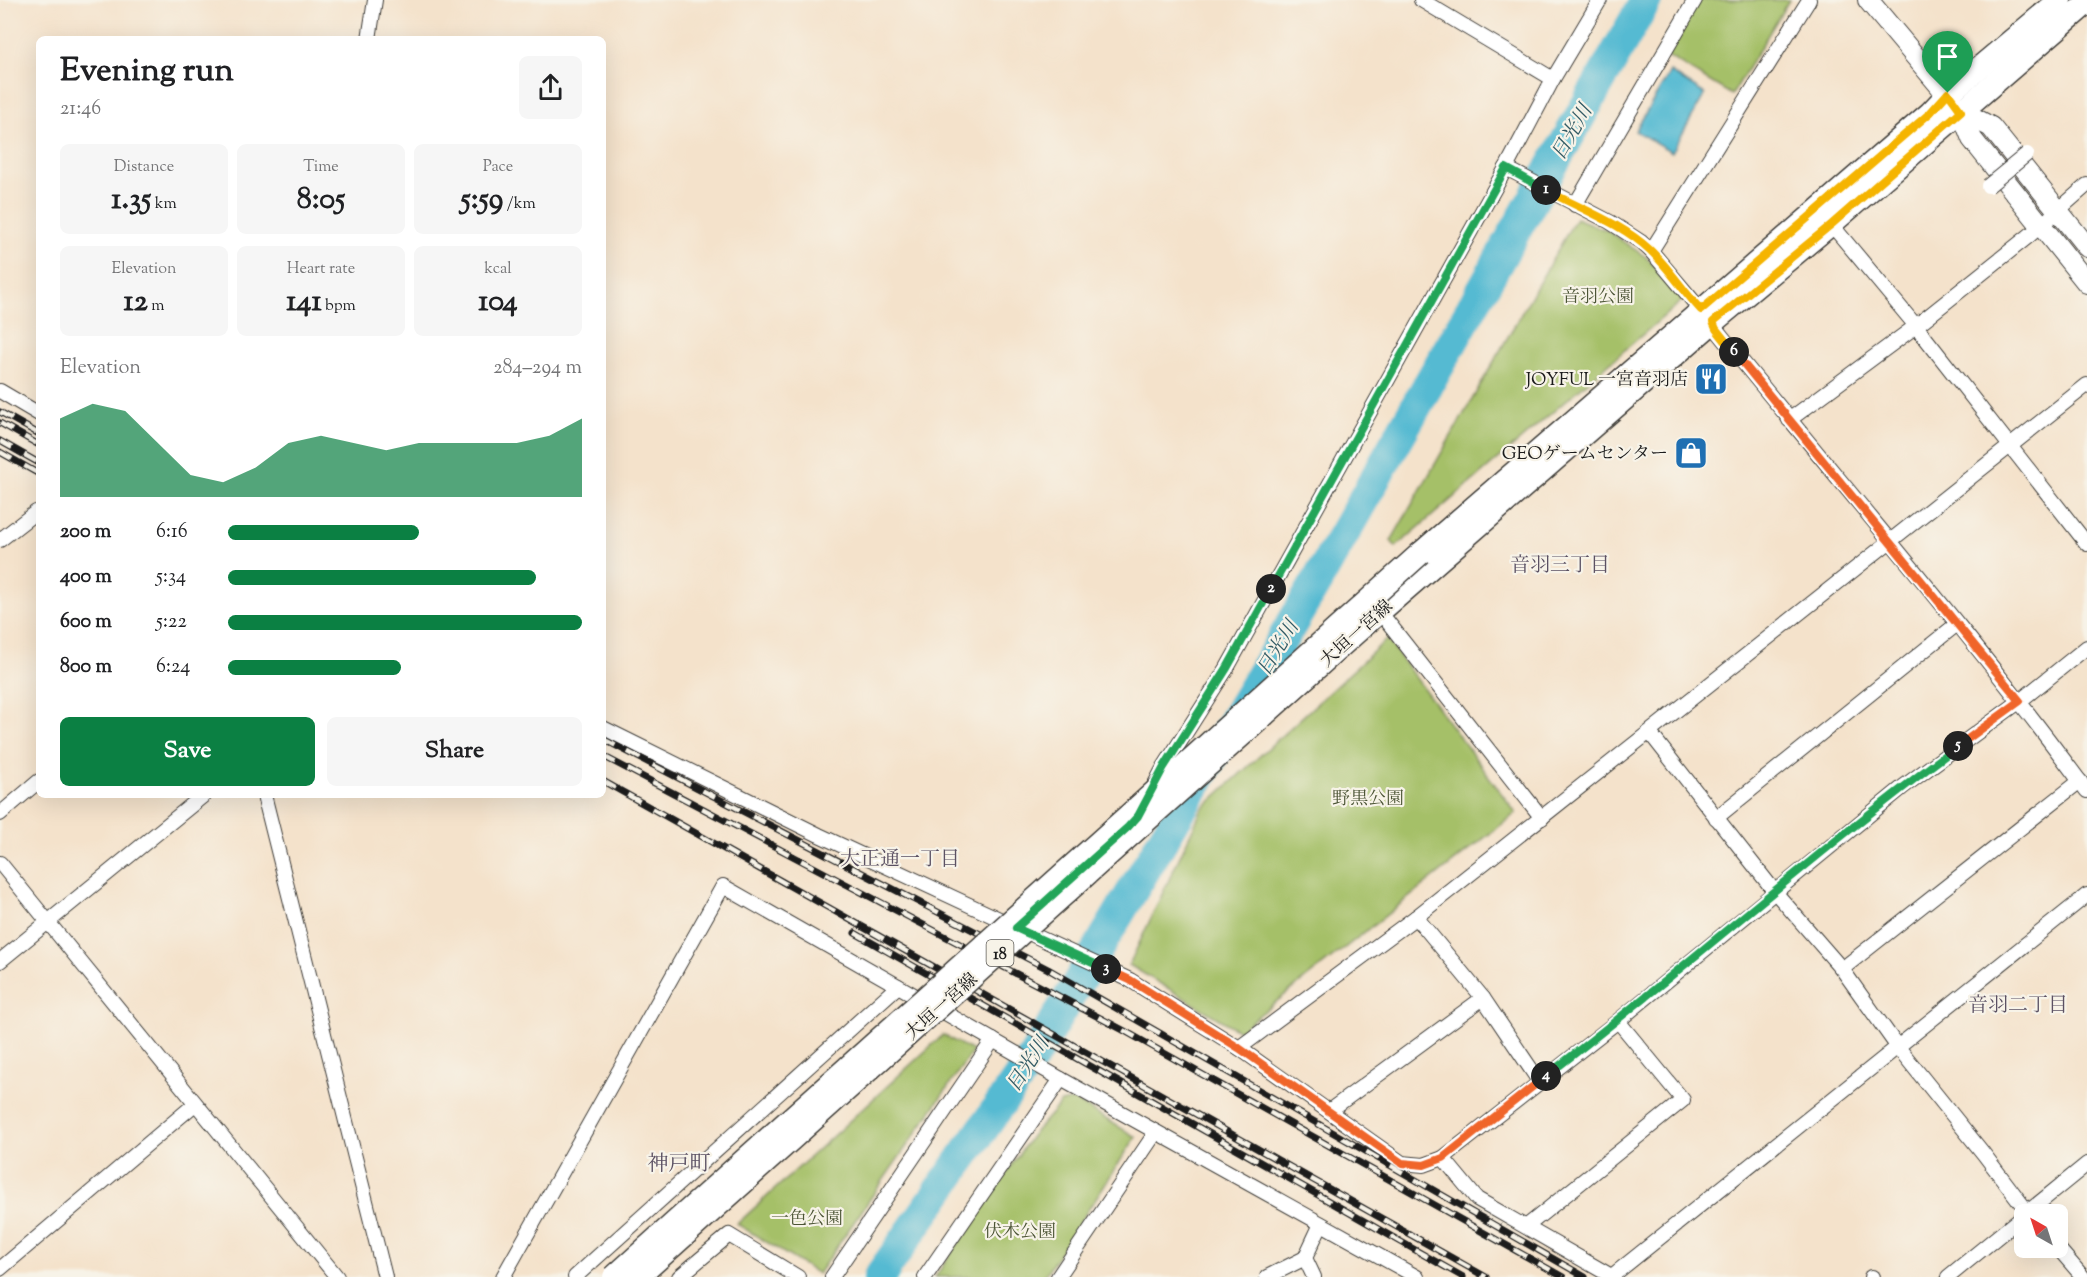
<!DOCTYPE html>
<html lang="en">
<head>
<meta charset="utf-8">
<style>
  :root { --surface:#fff; --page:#f6f6f6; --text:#202124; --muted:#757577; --accent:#0b8043 }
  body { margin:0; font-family:"Sorts Mill Goudy","Noto Serif JP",serif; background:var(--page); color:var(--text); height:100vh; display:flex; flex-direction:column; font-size:22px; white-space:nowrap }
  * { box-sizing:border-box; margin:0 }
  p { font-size:20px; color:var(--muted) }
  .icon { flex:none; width:33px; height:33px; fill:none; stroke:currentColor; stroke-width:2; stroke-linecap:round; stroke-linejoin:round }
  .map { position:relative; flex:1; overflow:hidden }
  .panel { position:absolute; left:36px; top:36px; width:570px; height:762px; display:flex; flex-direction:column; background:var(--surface); border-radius:9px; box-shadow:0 6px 24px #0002 }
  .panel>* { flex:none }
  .needle { width:39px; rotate:321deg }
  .fabs { position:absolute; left:2014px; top:1204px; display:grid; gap:12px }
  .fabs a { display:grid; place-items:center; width:54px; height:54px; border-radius:9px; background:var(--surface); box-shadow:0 6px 24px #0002; font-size:30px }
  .pin { position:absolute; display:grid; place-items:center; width:51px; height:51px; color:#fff; margin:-62px -26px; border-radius:50% 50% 50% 0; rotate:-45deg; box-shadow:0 0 6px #0007 }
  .pin .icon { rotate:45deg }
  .km { position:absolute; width:30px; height:30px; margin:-15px; border-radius:50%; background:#222; color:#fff; font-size:16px; line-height:30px; text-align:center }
  .round { display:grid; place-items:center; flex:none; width:63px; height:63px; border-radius:9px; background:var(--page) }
  .summary { display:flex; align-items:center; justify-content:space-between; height:102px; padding:0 24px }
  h1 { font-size:33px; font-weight:700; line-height:45px }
  .figures { display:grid; grid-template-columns:repeat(3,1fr); gap:9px; height:102px; padding:6px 24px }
  .figures div { display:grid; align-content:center; border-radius:9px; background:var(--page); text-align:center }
  .figures b { font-size:30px; font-weight:700 }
  .figures small { font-size:16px; font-weight:400 }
  .figures p { font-size:16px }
  .chart { height:168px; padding:12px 24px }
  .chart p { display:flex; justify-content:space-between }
  .chart svg { width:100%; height:108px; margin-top:6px; fill:var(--accent); opacity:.7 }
  .cta { display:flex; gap:12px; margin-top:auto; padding:12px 24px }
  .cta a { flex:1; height:69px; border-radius:9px; background:var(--accent); color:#fff; font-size:24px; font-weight:700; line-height:69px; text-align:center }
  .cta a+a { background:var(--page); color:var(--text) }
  ul { padding:0 24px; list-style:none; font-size:20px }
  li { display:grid; grid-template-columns:96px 72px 1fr; align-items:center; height:45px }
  li i { height:15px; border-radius:8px; background:var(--accent) }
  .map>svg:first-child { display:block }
  .green { fill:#a5c067; stroke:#606e42; stroke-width:1.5 }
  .water { fill:#54bad2; stroke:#386b77; stroke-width:1.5 }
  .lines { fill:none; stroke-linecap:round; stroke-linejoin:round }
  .river { stroke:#54bad2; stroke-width:32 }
  .street-casing { stroke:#3c3a36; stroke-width:16 }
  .secondary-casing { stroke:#3c3a36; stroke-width:22 }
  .primary-casing { stroke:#3c3a36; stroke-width:25 }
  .street { stroke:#fff; stroke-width:14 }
  .secondary { stroke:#fff; stroke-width:20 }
  .primary { stroke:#fff; stroke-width:22 }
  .rail-casing { stroke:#1c1c1c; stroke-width:7 }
  .rail { stroke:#f7f3e8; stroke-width:4.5; stroke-dasharray:14; stroke-linecap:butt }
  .street-bridge-casing { stroke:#3c3a36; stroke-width:16; stroke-linecap:butt }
  .primary-bridge-casing { stroke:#3c3a36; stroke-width:25; stroke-linecap:butt }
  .street-bridge { stroke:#fff; stroke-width:14 }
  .primary-bridge { stroke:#fff; stroke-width:22 }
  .split-1-casing { stroke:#fff; stroke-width:12 }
  .split-2-casing { stroke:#fff; stroke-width:12 }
  .split-3-casing { stroke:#fff; stroke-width:12 }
  .split-4-casing { stroke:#fff; stroke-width:12 }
  .split-5-casing { stroke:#fff; stroke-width:12 }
  .split-6-casing { stroke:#fff; stroke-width:12 }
  .split-7-casing { stroke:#fff; stroke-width:12 }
  .split-1 { stroke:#f5b400; stroke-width:8 }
  .split-2 { stroke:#22a559; stroke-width:8 }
  .split-3 { stroke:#22a559; stroke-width:8 }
  .split-4 { stroke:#f0652b; stroke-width:8 }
  .split-5 { stroke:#22a559; stroke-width:8 }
  .split-6 { stroke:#f0652b; stroke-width:8 }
  .split-7 { stroke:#f5b400; stroke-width:8 }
  .labels { text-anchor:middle; stroke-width:4.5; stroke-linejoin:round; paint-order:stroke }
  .shield { fill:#f7f3e8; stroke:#5e5c59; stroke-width:1.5 }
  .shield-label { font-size:16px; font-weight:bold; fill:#1c1c1c }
  .park-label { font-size:18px; fill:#4c5536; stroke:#f7f3e8 }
  .poi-label { font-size:18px; fill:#1c1c1c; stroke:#f7f3e8; text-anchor:end }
  .street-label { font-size:18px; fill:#1c1c1c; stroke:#f7f3e8 }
  .water-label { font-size:20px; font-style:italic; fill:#325b65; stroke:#f7f3e8 }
  .neighbourhood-label { font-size:20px; fill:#5b5163; stroke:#f7f3e8 }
  .quarter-label { font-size:21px; fill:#5b5163; stroke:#f7f3e8 }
</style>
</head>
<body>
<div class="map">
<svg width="2087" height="1277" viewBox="0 0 2087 1277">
  <rect width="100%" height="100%" fill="#f7f3e8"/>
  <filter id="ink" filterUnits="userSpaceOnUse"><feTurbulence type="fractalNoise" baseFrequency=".0167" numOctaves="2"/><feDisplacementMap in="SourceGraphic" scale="12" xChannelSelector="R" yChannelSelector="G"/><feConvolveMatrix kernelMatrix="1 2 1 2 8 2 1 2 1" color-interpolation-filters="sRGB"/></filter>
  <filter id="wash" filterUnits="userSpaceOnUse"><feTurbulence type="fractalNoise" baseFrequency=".008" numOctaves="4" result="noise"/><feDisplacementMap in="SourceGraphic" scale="24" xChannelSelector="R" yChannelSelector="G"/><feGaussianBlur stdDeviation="1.35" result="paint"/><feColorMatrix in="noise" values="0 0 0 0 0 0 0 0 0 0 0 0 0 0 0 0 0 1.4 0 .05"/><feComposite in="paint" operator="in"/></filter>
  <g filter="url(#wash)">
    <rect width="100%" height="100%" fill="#f4e2cb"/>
    <!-- green -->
    <g class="green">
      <path d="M 1694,0 L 1789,0 L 1732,95 L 1662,53 Z"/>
      <path d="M 1576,218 L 1606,230 L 1646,257 L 1684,299 L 1396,547 L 1391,541 Z"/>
      <path d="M 1387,639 L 1516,813 L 1239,1031 L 1129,965 L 1202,809 Z"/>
      <path d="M 943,1035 L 973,1051 L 818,1274 L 737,1224 Z"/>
      <path d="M 1074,1100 L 1136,1137 L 1044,1277 L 935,1277 L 1032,1135 L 1061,1103 Z"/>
    </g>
    <!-- water -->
    <path class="water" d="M 1670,72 L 1705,94 L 1672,152 L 1635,131 Z"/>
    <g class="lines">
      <!-- river -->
      <path class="river" d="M 879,1277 L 1034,1056 L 1316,583 L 1646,0"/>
    </g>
  </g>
  <g filter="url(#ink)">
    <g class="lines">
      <defs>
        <g id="street">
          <path d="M 1421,0 L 1553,79"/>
          <path d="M 369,39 L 375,0"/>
          <path d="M 1506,168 L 1610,222 L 1641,242 L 1651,251 L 1694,302 L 1713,322 L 1716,329 C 1840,483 1970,632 2087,791"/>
          <path d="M 1575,205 L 1695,0"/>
          <path d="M 1831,224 L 1916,326 L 2087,544"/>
          <path d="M 1651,251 L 1809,0"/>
          <path d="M 0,391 L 39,414"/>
          <path d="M 1789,420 L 1916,326 L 2030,235 L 2087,185"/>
          <path d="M 0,540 L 36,512"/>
          <path d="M 1380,612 L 1542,818"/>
          <path d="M 603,728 L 819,835 L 1130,980 L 1239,1048 L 1402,1163 L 1424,1165 L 1443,1158 L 1477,1199 L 1613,1277"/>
          <path d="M 1650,733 L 1775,892 L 1842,969 L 1897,1046 L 1983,1153 L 2030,1215"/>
          <path d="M 1154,786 L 1164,767 L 1227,668 L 1506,168 L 1553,79 L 1600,0"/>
          <path d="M 264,795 L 385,1277"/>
          <path d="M 0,814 L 39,781"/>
          <path d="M 1716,818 L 1957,624"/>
          <path d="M 0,863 L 337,1277"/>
          <path d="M 1416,917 L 1483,998 L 1539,1081"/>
          <path d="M 0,961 L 204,795"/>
          <path d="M 1842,969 L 2080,781"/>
          <path d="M 1239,1048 L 1416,917 L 2087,385"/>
          <path d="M 1329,1111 L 1483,998"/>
          <path d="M 1443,1158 L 1618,1021 L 1903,787 L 2020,701 L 2087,647"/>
          <path d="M 1527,1226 L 1683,1100 L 1618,1021"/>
          <path d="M 2058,1248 L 2083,1277"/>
          <path d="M 1305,1258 L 1314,1277"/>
          <path d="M 0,1269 L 195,1104"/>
          <path d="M 1612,1276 L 2087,895"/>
          <path d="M 503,1277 L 723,886 L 1061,1079 L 1417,1277"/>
          <path d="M 575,1277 L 898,986"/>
          <path d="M 679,1277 L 729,1235 L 798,1277"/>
          <path d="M 832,1277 L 993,1040"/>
          <path d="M 925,1277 L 1061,1079"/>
          <path d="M 1058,1277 L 1156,1132"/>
          <path d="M 1267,1277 L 1305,1258 L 1321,1224"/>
          <path d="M 1871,1277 L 1872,1277"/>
          <path d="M 1948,1277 L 2087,1164"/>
        </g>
        <g id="secondary">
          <path d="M 1868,0 L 1961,111 L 1972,139 L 2087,283"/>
          <path d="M 1961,111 L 1991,127 L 2087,247"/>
        </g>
        <g id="primary">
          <path d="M 1421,553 L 1930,113 L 1948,94 L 2060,0"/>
          <path d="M 1361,628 L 1713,322 L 1831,224 L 2087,3"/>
        </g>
      </defs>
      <!-- street casing -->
      <use href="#street" class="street-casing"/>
      <!-- secondary casing -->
      <use href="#secondary" class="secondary-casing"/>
      <!-- primary casing -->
      <use href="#primary" class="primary-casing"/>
      <!-- street -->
      <use href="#street" class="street"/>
      <!-- secondary -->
      <use href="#secondary" class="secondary"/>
      <!-- primary -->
      <use href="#primary" class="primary"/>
      <defs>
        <g id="rail">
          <path d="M 0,412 L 39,434"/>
          <path d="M 0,423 L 39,445"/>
          <path d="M 0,441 L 39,463"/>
          <path d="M 0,452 L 39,474"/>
          <path d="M 603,739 L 1048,969 L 1585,1277"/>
          <path d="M 603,756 L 1123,1030 L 1563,1277"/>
          <path d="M 603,781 L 1486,1277"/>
          <path d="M 855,933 L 1463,1277"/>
        </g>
      </defs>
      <!-- rail casing -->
      <use href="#rail" class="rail-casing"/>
      <!-- rail -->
      <use href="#rail" class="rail"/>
      <defs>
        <path id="street-bridge" d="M 1988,186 L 2027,154"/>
        <g id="primary-bridge">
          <path d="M 614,1277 L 1421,553"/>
          <path d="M 638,1277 L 1361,628"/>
        </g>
      </defs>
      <!-- street-bridge casing -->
      <use href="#street-bridge" class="street-bridge-casing"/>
      <!-- primary-bridge casing -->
      <use href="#primary-bridge" class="primary-bridge-casing"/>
      <!-- street-bridge -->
      <use href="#street-bridge" class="street-bridge"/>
      <!-- primary-bridge -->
      <use href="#primary-bridge" class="primary-bridge"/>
    </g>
  </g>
  <g class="lines" filter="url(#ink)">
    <defs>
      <path id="split-1" d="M 1546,190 C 1581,209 1621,223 1650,250 C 1669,268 1683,291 1701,310 L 1930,113 L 1948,93"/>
      <path id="split-2" d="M 1271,589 L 1506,168 L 1546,190"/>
      <path id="split-3" d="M 1106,969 L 1016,928 L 1128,827 L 1138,816 L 1164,767 L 1227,668 L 1271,589"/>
      <path id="split-4" d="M 1106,969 L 1130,980 L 1239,1048 L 1402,1163 L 1424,1165 L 1443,1158 L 1546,1076"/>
      <path id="split-5" d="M 1546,1076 C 1685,969 1816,851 1958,746"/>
      <path id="split-6" d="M 1734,352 L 2020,701 L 1958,746"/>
      <path id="split-7" d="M 1734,352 L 1716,329 L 1713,322 L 1832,224 L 1961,111 L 1948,93"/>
    </defs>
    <!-- split-1 casing -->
    <use href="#split-1" class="split-1-casing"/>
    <!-- split-2 casing -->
    <use href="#split-2" class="split-2-casing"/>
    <!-- split-3 casing -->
    <use href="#split-3" class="split-3-casing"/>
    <!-- split-4 casing -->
    <use href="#split-4" class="split-4-casing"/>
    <!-- split-5 casing -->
    <use href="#split-5" class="split-5-casing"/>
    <!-- split-6 casing -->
    <use href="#split-6" class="split-6-casing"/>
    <!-- split-7 casing -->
    <use href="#split-7" class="split-7-casing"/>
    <!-- split-1 -->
    <use href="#split-1" class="split-1"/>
    <!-- split-2 -->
    <use href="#split-2" class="split-2"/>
    <!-- split-3 -->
    <use href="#split-3" class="split-3"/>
    <!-- split-4 -->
    <use href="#split-4" class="split-4"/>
    <!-- split-5 -->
    <use href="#split-5" class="split-5"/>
    <!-- split-6 -->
    <use href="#split-6" class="split-6"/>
    <!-- split-7 -->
    <use href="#split-7" class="split-7"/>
  </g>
  <!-- icons -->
  <defs>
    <symbol id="restaurant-square" viewBox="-11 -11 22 22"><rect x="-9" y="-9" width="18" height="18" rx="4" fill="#1f6fb2" stroke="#f7f3e8"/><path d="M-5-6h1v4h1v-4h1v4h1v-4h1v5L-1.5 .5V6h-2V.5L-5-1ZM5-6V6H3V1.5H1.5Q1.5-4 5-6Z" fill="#fff"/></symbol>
    <symbol id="shop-square" viewBox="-11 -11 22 22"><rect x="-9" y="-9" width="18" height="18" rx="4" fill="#1f6fb2" stroke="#f7f3e8"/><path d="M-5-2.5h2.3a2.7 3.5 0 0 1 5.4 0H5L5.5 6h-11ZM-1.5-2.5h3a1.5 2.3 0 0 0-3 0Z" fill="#fff"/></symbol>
  </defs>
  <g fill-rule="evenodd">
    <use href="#restaurant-square" x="1692" y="360" width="38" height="38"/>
    <use href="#shop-square" x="1672" y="434" width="38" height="38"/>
  </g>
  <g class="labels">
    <!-- shield labels -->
    <rect class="shield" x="986.5" y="940" width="27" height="26" rx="4.5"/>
    <g class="shield-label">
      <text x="1000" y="959">18</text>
    </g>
    <!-- park labels -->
    <g class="park-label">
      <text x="1598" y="302">音羽公園</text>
      <text x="1368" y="804">野黒公園</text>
      <text x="807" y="1224">一色公園</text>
      <text x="1020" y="1237">伏木公園</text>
    </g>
    <!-- poi labels -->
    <g class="poi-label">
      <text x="1688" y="385">JOYFUL 一宮音羽店</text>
      <text x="1668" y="459">GEOゲームセンター</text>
    </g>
    <!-- street labels -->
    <g class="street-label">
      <text transform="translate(1356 633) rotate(-42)" y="6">大垣一宮線</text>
      <text transform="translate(941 1006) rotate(-42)" y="6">大垣一宮線</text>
    </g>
    <!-- water labels -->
    <g class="water-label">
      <text transform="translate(1571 132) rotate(-60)" y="7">日光川</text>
      <text transform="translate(1277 648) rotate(-59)" y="7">日光川</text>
      <text transform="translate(1027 1064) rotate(-57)" y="7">日光川</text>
    </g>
    <!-- neighbourhood labels -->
    <g class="neighbourhood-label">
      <text x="1560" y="571">音羽三丁目</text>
      <text x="900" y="865">大正通一丁目</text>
      <text x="2018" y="1011">音羽二丁目</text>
    </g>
    <!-- quarter labels -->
    <g class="quarter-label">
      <text x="679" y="1170">神戸町</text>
    </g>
  </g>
</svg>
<div class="fabs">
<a><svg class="needle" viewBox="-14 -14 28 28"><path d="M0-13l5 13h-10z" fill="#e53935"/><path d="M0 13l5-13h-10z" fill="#757577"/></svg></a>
</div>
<div class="pin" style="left:1948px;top:93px;background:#1e9e55"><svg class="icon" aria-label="arrive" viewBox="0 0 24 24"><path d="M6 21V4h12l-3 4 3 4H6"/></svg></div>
<b class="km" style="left:1546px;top:190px">1</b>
<b class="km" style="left:1271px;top:589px">2</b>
<b class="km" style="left:1106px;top:969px">3</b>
<b class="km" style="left:1546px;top:1076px">4</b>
<b class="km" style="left:1958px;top:746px">5</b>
<b class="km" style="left:1734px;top:352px">6</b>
<section class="panel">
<div class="summary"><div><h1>Evening run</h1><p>21:46</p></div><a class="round"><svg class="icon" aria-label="share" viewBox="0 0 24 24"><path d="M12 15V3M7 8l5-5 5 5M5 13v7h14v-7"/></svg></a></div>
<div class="figures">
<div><p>Distance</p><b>1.35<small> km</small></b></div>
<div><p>Time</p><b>8:05</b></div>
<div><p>Pace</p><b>5:59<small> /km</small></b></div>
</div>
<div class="figures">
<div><p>Elevation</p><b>12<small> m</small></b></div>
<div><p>Heart rate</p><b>141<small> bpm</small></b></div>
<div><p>kcal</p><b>104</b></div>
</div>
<div class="chart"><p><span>Elevation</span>284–294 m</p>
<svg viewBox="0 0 160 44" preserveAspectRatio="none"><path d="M0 44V12L10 6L20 9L30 22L40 35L50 38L60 32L70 22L80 19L90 22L100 25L110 22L120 22L130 22L140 22L150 19L160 12V44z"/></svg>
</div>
<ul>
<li><b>200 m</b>6:16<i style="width:54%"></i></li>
<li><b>400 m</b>5:34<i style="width:87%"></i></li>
<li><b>600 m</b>5:22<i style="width:100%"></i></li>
<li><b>800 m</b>6:24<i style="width:49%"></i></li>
</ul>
<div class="cta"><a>Save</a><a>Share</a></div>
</section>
</div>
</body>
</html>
